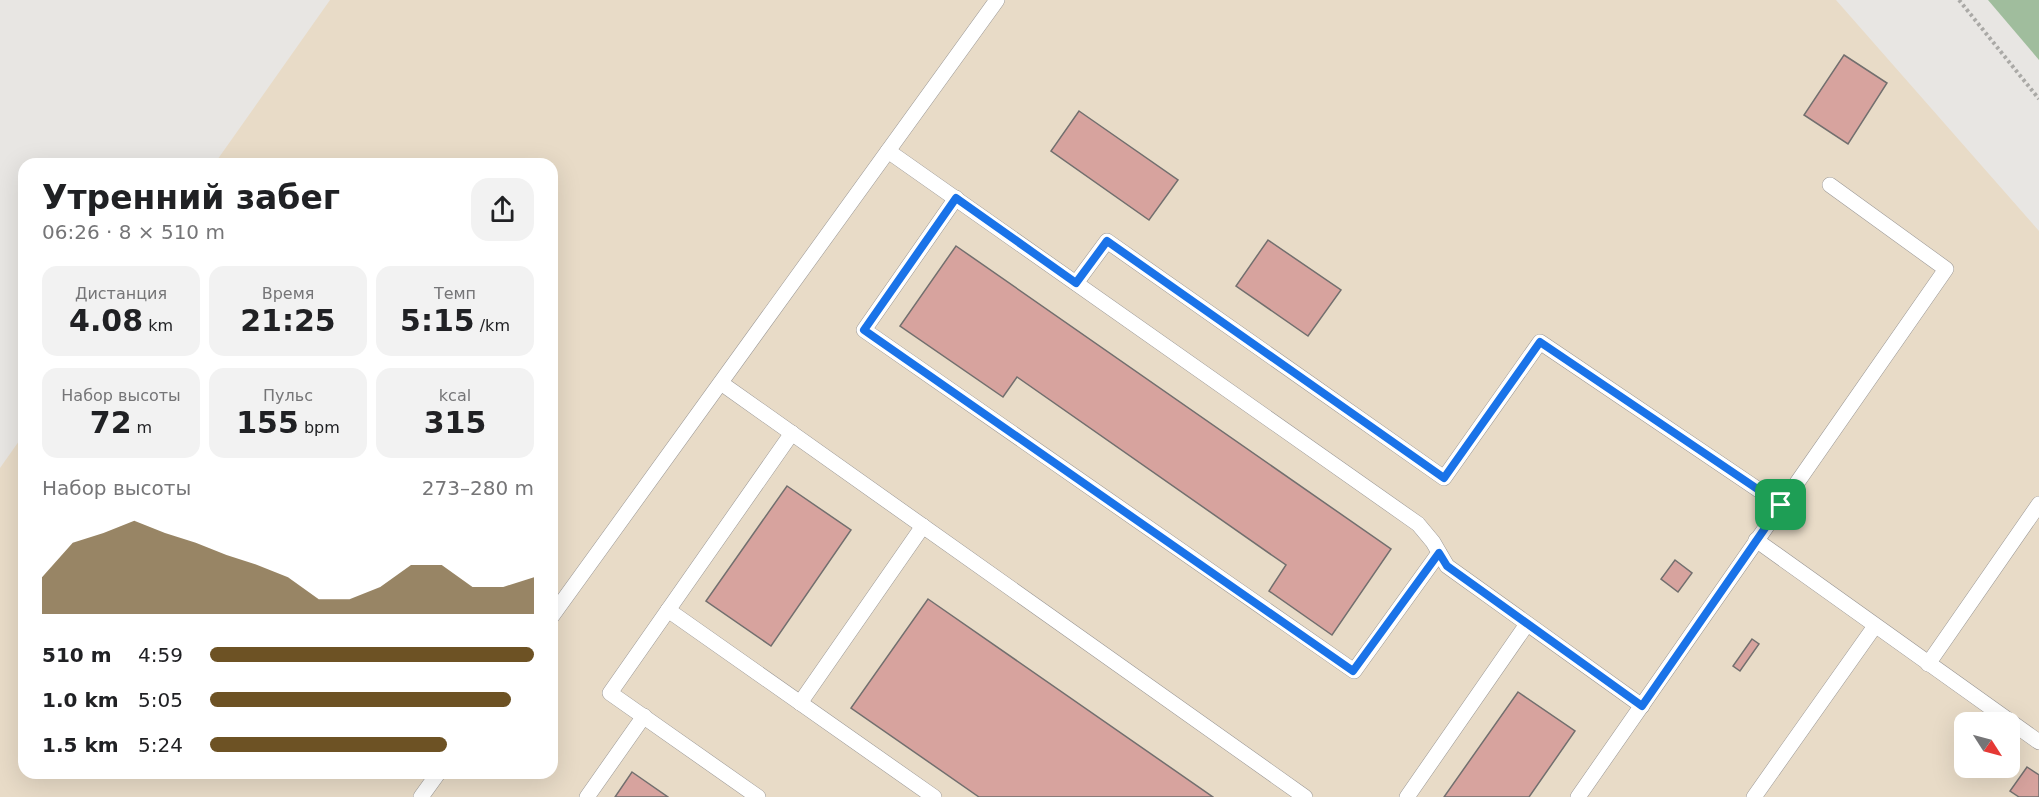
<!DOCTYPE html>
<html lang="ru">
<head>
<meta charset="utf-8">
<style>
  :root { --surface:#fff; --page:#f2f2f2; --text:#202124; --muted:#757577; --accent:#6d5224 }
  body { margin:0; font-family:"DejaVu Sans",sans-serif; background:var(--page); color:var(--text); height:100vh; display:flex; flex-direction:column; font-size:22px; white-space:nowrap }
  * { box-sizing:border-box; margin:0 }
  p { font-size:20px; color:var(--muted) }
  .icon { flex:none; width:33px; height:33px; fill:none; stroke:currentColor; stroke-width:2; stroke-linecap:round; stroke-linejoin:round }
  .map { position:relative; flex:1; overflow:hidden }
  .panel { position:absolute; left:18px; top:158px; width:540px; height:621px; display:flex; flex-direction:column; background:var(--surface); border-radius:18px; box-shadow:0 6px 24px #0002 }
  .panel>* { flex:none }
  .needle { width:39px; rotate:126deg }
  .fabs { position:absolute; left:1954px; top:712px; display:grid; gap:12px }
  .fabs a { display:grid; place-items:center; width:66px; height:66px; border-radius:12px; background:var(--surface); box-shadow:0 6px 24px #0002; font-size:30px }
  .pin { position:absolute; display:grid; place-items:center; width:51px; height:51px; color:#fff; margin:-26px; border-radius:12px; box-shadow:0 3px 9px #0006 }
  .round { display:grid; place-items:center; flex:none; width:63px; height:63px; border-radius:18px; background:var(--page) }
  .overview { display:flex; align-items:center; justify-content:space-between; height:102px; padding:0 24px }
  h1 { font-size:33px; font-weight:700; line-height:45px }
  .figures { display:grid; grid-template-columns:repeat(3,1fr); gap:9px; height:102px; padding:6px 24px }
  .figures div { display:grid; align-content:center; border-radius:15px; background:var(--page); text-align:center }
  .figures b { font-size:30px; font-weight:700 }
  .figures small { font-size:16px; font-weight:400 }
  .figures p { font-size:16px }
  .chart { height:168px; padding:12px 24px }
  .chart p { display:flex; justify-content:space-between }
  .chart svg { width:100%; height:108px; margin-top:6px; fill:var(--accent); opacity:.7 }
  ul { padding:0 24px; list-style:none; font-size:20px }
  li { display:grid; grid-template-columns:96px 72px 1fr; align-items:center; height:45px }
  li i { height:15px; border-radius:8px; background:var(--accent) }
  .map>svg:first-child { display:block }
  .medical { fill:#e8dbc7; fill-rule:evenodd }
  .green { fill:#a0bd9d }
  .building { fill:#d7a39e; stroke:#726f6e; stroke-width:1.5 }
  .lines { fill:none; stroke-linecap:round; stroke-linejoin:round }
  .service-casing { stroke:#9a9795; stroke-width:16 }
  .path { stroke:#aaa9a6; stroke-width:4; stroke-dasharray:3 3; stroke-linecap:butt }
  .service { stroke:#fff; stroke-width:15 }
  .route-casing { stroke:#fff; stroke-width:12 }
  .route { stroke:#1a73e8; stroke-width:8 }
</style>
</head>
<body>
<div class="map">
<svg width="2039" height="797" viewBox="0 0 2039 797">
  <rect width="100%" height="100%" fill="#e8e6e3"/>
  <!-- medical -->
  <path class="medical" d="M 330,0 L 1836,0 L 2039,231 L 2039,797 L 0,797 L 0,468 L 24,434 L 24,772 L 552,772 L 552,164 L 215,163 ZM 1965,723 L 2010,723 L 2010,768 L 1965,768 Z"/>
  <!-- green -->
  <path class="green" d="M 1988,0 L 2039,0 L 2039,60 Z"/>
  <!-- building -->
  <g class="building">
    <path d="M 1844,55 L 1887,83 L 1848,144 L 1804,115 Z"/>
    <path d="M 1079,111 L 1178,180 L 1149,220 L 1051,151 Z"/>
    <path d="M 1268,240 L 1341,290 L 1308,336 L 1236,286 Z"/>
    <path d="M 956,246 L 1391,549 L 1332,635 L 1269,591 L 1286,565 L 1017,377 L 1003,397 L 900,326 Z"/>
    <path d="M 787,486 L 851,530 L 771,646 L 706,601 Z"/>
    <path d="M 1675,560 L 1692,573 L 1678,592 L 1661,579 Z"/>
    <path d="M 928,599 L 1213,797 L 979,797 L 851,708 Z"/>
    <path d="M 1752,639 L 1759,644 L 1740,671 L 1733,666 Z"/>
    <path d="M 1518,692 L 1575,731 L 1529,797 L 1444,797 Z"/>
    <path d="M 2027,767 L 2039,775 L 2039,797 L 2019,797 L 2010,791 Z"/>
    <path d="M 632,772 L 668,797 L 615,797 Z"/>
  </g>
  <g class="lines">
    <defs>
      <g id="service">
        <path d="M 888,151 L 1418,524 L 1433,542 L 1447,566 L 1642,706"/>
        <path d="M 956,198 L 864,330 L 1354,671 L 1439,553"/>
        <path d="M 1076,283 L 1107,241 L 1444,478 L 1540,342 L 1781,505"/>
        <path d="M 721,383 L 1305,797"/>
        <path d="M 1756,540 L 2039,742"/>
        <path d="M 668,610 L 934,797"/>
        <path d="M 552,616 L 997,0"/>
        <path d="M 1928,664 L 2039,504"/>
        <path d="M 800,703 L 923,526"/>
        <path d="M 421,797 L 439,772"/>
        <path d="M 587,797 L 644,716"/>
        <path d="M 758,797 L 610,693 L 792,433"/>
        <path d="M 1407,797 L 1527,624"/>
        <path d="M 1578,797 L 1946,269 L 1830,185"/>
        <path d="M 1754,797 L 1875,626"/>
      </g>
    </defs>
    <!-- service casing -->
    <use href="#service" class="service-casing"/>
    <!-- path -->
    <path class="path" d="M 1959,0 L 2039,99"/>
    <!-- service -->
    <use href="#service" class="service"/>
  </g>
  <g class="lines">
    <defs>
      <path id="route" d="M 956,198 L 1076,283 L 1107,241 L 1444,478 L 1540,342 L 1781,505 L 1642,706 L 1447,566 L 1439,553 L 1353,671 L 864,330 Z"/>
    </defs>
    <!-- route casing -->
    <use href="#route" class="route-casing"/>
    <!-- route -->
    <use href="#route" class="route"/>
  </g>
</svg>
<div class="fabs">
<a><svg class="needle" viewBox="-14 -14 28 28"><path d="M0-13l5 13h-10z" fill="#e53935"/><path d="M0 13l5-13h-10z" fill="#757577"/></svg></a>
</div>
<div class="pin" style="left:1781px;top:505px;background:#1e9e55"><svg class="icon" aria-label="arrive" viewBox="0 0 24 24"><path d="M6 21V4h12l-3 4 3 4H6"/></svg></div>
<section class="panel">
<div class="overview"><div><h1>Утренний забег</h1><p>06:26 · 8 × 510 m</p></div><a class="round"><svg class="icon" aria-label="share" viewBox="0 0 24 24"><path d="M12 15V3M7 8l5-5 5 5M5 13v7h14v-7"/></svg></a></div>
<div class="figures">
<div><p>Дистанция</p><b>4.08<small> km</small></b></div>
<div><p>Время</p><b>21:25</b></div>
<div><p>Темп</p><b>5:15<small> /km</small></b></div>
</div>
<div class="figures">
<div><p>Набор высоты</p><b>72<small> m</small></b></div>
<div><p>Пульс</p><b>155<small> bpm</small></b></div>
<div><p>kcal</p><b>315</b></div>
</div>
<div class="chart"><p><span>Набор высоты</span>273–280 m</p>
<svg viewBox="0 0 160 44" preserveAspectRatio="none"><path d="M0 44V29L10 15L20 11L30 6L40 11L50 15L60 20L70 24L80 29L90 38L100 38L110 33L120 24L130 24L140 33L150 33L160 29V44z"/></svg>
</div>
<ul>
<li><b>510 m</b>4:59<i style="width:100%"></i></li>
<li><b>1.0 km</b>5:05<i style="width:93%"></i></li>
<li><b>1.5 km</b>5:24<i style="width:73%"></i></li>
</ul>
</section>
</div>
</body>
</html>
